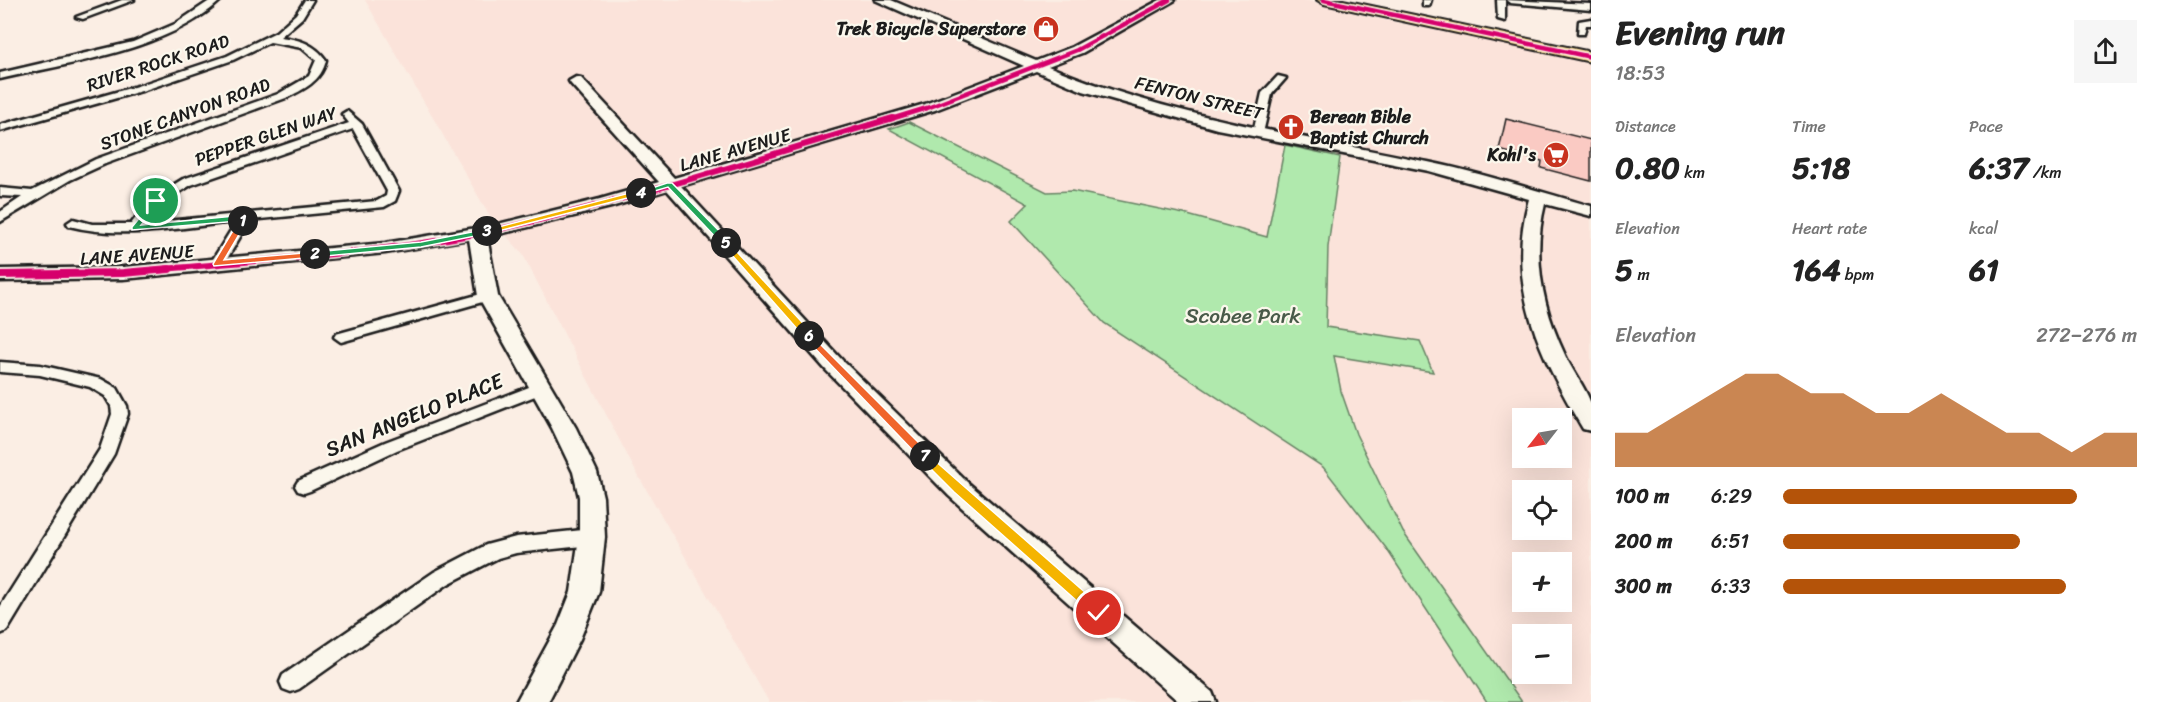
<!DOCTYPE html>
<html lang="en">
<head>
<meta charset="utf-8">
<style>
  :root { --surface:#fff; --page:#f6f6f6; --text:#222; --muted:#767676; --accent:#b45309 }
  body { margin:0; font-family:Sriracha,sans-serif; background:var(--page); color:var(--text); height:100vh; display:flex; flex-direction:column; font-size:22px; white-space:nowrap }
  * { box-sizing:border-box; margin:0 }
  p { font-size:20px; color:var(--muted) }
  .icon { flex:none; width:33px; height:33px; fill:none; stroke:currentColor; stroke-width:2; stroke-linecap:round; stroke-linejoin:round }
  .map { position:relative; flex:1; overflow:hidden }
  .side { display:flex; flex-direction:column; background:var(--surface); width:570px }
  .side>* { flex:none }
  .needle { width:39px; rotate:239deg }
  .fabs { position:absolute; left:1512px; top:408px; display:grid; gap:12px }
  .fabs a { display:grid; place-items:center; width:60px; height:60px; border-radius:0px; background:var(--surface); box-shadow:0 6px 24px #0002; font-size:30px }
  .pin { position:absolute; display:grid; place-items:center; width:51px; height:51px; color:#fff; margin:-26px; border:3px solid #fff; border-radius:50%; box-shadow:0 2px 6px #0007 }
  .km { position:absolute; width:30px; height:30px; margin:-15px; border-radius:50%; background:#222; color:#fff; font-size:16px; line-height:30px; text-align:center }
  .round { display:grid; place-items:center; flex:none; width:63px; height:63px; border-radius:0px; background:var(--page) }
  .headline { display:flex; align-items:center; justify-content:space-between; height:102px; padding:0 24px }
  h1 { font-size:33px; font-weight:700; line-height:45px }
  .metrics { display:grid; grid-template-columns:repeat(3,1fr); gap:9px; height:102px; padding:6px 24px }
  .metrics div { display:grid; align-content:center }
  .metrics b { font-size:30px; font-weight:700 }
  .metrics small { font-size:16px; font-weight:400 }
  .metrics p { font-size:16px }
  .chart { height:168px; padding:12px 24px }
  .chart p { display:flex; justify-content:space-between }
  .chart svg { width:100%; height:108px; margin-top:6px; fill:var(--accent); opacity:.7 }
  ul { padding:0 24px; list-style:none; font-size:20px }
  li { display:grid; grid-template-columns:96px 72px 1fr; align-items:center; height:45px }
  li i { height:15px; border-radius:8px; background:var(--accent) }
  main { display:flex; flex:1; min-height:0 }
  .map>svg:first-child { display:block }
  .built { fill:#fbe3da; fill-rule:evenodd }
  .green { fill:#b0e9ad; stroke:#668264; stroke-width:1.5 }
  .building { fill:#facac3; stroke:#1c1c1c; stroke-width:1.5 }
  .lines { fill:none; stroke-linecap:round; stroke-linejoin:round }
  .street-casing { stroke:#1c1c1c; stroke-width:5 }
  .secondary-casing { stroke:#1c1c1c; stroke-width:5 }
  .primary-casing { stroke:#1c1c1c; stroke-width:4 }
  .street { fill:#fbf7ec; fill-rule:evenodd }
  .secondary { fill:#fbf7ec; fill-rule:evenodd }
  .primary { fill:#ffdd96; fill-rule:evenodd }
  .cycleway-far2-casing { stroke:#fbf7ec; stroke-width:7 }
  .cycleway-far1-casing { stroke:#fbf7ec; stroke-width:9 }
  .cycleway-casing { stroke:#fbf7ec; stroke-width:11 }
  .cycleway-far2 { stroke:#d6006c; stroke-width:4.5 }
  .cycleway-far1 { stroke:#d6006c; stroke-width:6 }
  .cycleway { stroke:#d6006c; stroke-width:8 }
  .split-1 { fill:#22a559; stroke:#fff; stroke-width:1.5 }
  .split-2 { fill:#f0652b; stroke:#fff; stroke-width:1.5 }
  .split-3 { fill:#22a559; stroke:#fff; stroke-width:1.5 }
  .split-4 { fill:#f5b400; stroke:#fff; stroke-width:1.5 }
  .split-5 { fill:#22a559; stroke:#fff; stroke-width:1.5 }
  .split-6 { fill:#f5b400; stroke:#fff; stroke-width:1.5 }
  .split-7 { fill:#f0652b; stroke:#fff; stroke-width:1.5 }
  .split-8 { fill:#f5b400; stroke:#fff; stroke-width:1.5 }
  .labels { text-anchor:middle; stroke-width:4.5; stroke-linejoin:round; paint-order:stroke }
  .far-poi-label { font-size:18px; font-weight:bold; fill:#1c1c1c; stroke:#fbf7ec; text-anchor:end }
  .far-street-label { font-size:18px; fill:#1c1c1c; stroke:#fbf7ec }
  .park-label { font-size:21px; fill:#485a48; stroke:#fbf7ec }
  .street-label { font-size:21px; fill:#1c1c1c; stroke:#fbf7ec }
</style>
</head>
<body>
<main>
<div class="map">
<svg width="1591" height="702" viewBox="0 0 1591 702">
  <rect width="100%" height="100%" fill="#fbeee4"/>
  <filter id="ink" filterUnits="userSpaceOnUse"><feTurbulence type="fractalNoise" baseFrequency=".0167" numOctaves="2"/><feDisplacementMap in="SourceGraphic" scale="12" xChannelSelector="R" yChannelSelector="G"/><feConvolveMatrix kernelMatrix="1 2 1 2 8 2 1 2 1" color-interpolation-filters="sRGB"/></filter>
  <g filter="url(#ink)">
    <!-- built -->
    <path class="built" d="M 365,0 L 1304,0 L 1374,18 L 1591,61 L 1591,702 L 769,702 L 635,470 L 522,253 L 492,220 ZM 1522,418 L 1562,418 L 1562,458 L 1522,458 ZM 1522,490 L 1562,490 L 1562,530 L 1522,530 ZM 1522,562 L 1562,562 L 1562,602 L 1522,602 ZM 1522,634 L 1562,634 L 1562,674 L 1522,674 Z"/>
    <!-- green -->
    <path class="green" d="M 909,122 L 1047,192 L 1072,191 L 1184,214 L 1267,237 L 1285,145 L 1340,157 L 1328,247 L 1326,327 L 1420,341 L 1433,372 L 1334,356 L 1341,391 L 1356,434 L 1403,532 L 1522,702 L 1487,702 L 1386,548 L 1323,467 L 1104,323 L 1011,221 L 1028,204 L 889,129 Z"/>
    <!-- building -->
    <path class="building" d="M 1506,119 L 1591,140 L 1591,181 L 1541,168 L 1542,161 L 1499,150 Z"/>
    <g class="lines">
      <defs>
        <g id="street">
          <path d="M 122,0 L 134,0 L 83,19 L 76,17 Z"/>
          <path d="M 211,0 L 221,0 C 169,50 69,63 0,79 L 0,73 L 133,42 L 175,24 Z"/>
          <path d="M 305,0 L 313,0 L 302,18 L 280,37 C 299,39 315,44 326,60 C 322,81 303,90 286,98 L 105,164 L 70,180 L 0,222 L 0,212 L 22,197 L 0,196 L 0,188 L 32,191 L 96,159 L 278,94 L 309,76 L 316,60 L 302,48 L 270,42 L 233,60 L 145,90 L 0,131 L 0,125 L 137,86 L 227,56 L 276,32 L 296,14 Z"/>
          <path d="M 1423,0 L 1431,0 L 1429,6 L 1423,6 Z"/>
          <path d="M 1497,0 L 1505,0 L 1505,21 L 1498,19 Z"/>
          <path d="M 1506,0 L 1591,4 L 1591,10 L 1510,3 Z"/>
          <path d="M 1591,19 L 1591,25 L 1586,25 L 1584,34 L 1578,34 L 1579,21 Z"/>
          <path d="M 1278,76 L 1286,78 L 1272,94 L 1263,133 L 1258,136 L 1254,135 L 1253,133 L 1262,93 Z"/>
          <path d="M 347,111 L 362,124 L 399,191 L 395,201 L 384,207 L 250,220 L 224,264 L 217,268 L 210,264 L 236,222 C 181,227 123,240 69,226 L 67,223 L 73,219 L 92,224 L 131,224 L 149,200 L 183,179 L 349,123 L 342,114 ZM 353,129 L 387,191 L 386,196 L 377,201 L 145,223 L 157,206 L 191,185 Z"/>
          <path d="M 488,292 L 493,293 L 495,296 L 493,299 L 341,342 L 334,337 L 336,334 Z"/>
          <path d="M 0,362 L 40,365 L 101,379 L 117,388 L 127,406 L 128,414 L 114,454 L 7,631 L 0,634 L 0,607 L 100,449 L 112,414 L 111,406 L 105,396 L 90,387 L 40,375 L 0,372 Z"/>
          <path d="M 542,382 L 548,383 L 550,387 L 548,391 L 397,450 L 310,491 L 304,493 L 298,491 L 295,486 L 298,481 L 385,442 Z"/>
          <path d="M 592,529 L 599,532 L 601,537 L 599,542 L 592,545 L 516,553 L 498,558 L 448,584 L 299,689 L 291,692 L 283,689 L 280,682 L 283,675 L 434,572 L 486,545 L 516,537 Z"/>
        </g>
        <path id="secondary" d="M 875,0 L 891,0 L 1036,61 L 1072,47 L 1160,0 L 1175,0 L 1082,53 L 1048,66 C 1169,117 1299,135 1428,162 C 1483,173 1537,191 1591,206 L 1591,216 L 1545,204 C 1532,256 1542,307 1565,355 C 1571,369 1587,390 1591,404 C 1591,411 1591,423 1591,431 L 1583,429 C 1540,356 1505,286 1529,199 L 1429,171 L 1217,129 L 1083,91 L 1036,71 L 935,110 L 681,186 L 842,360 L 967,482 L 1212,692 L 1216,702 L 1179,702 L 949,496 L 826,370 L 667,190 L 611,207 L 487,237 L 498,296 L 576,428 L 597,472 L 603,497 L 605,537 L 599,592 L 580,639 L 548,702 L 516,702 L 558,625 L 571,592 L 579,537 L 579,497 L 573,472 L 552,428 L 478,296 L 469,239 L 385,253 L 123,279 L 0,281 L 0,269 L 123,267 L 385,243 L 494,225 L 600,199 L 659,182 L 571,84 L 569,81 L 576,77 L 581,78 L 674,178 L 925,104 L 1024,66 Z"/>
        <path id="primary" d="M 1317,0 L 1343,0 L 1591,52 L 1591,62 L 1324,4 Z"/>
      </defs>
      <!-- street casing -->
      <use href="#street" class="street-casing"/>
      <!-- secondary casing -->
      <use href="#secondary" class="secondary-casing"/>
      <!-- primary casing -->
      <use href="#primary" class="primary-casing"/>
      <!-- street -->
      <use href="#street" class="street"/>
      <!-- secondary -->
      <use href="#secondary" class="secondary"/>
      <!-- primary -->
      <use href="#primary" class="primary"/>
      <defs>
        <g id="cycleway-far2">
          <path d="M 1324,0 L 1591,57"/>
          <path d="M 888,120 L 930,107 L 1077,50 L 1169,0"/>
        </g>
        <path id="cycleway-far1" d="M 153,270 C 267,259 383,254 495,230 C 630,201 761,157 893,118"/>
        <path id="cycleway" d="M 0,275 L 123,273 L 169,269"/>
      </defs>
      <!-- cycleway-far2 casing -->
      <use href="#cycleway-far2" class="cycleway-far2-casing"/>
      <!-- cycleway-far1 casing -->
      <use href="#cycleway-far1" class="cycleway-far1-casing"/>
      <!-- cycleway casing -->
      <use href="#cycleway" class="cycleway-casing"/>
      <!-- cycleway-far2 -->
      <use href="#cycleway-far2" class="cycleway-far2"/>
      <!-- cycleway-far1 -->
      <use href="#cycleway-far1" class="cycleway-far1"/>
      <!-- cycleway -->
      <use href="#cycleway" class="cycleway"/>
    </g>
  </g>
  <!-- split-1 -->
  <path class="split-1" d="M 156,198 L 160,201 L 141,225 L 245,215 L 249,218 L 243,224 L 239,221 L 132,230 L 132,227 Z"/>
  <!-- split-2 -->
  <path class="split-2" d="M 240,219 L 247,221 L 224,260 L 315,252 L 320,254 L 315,257 L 214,266 L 213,264 Z"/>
  <!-- split-3 -->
  <path class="split-3" d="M 487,229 L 490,230 L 490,233 L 421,247 L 315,257 L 311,254 L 315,252 L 421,242 Z"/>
  <!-- split-4 -->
  <path class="split-4" d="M 641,190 L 644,193 L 643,194 L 487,234 L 483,231 Z"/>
  <!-- split-5 -->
  <path class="split-5" d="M 667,183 L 672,183 L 729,241 L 729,245 L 723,245 L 668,187 L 641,195 L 637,193 Z"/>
  <!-- split-6 -->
  <path class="split-6" d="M 726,240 L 813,334 L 813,339 L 806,339 L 723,245 L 723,241 Z"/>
  <!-- split-7 -->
  <path class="split-7" d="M 809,333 L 929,453 L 929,459 L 921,459 L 806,339 L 806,334 Z"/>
  <!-- split-8 -->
  <path class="split-8" d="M 925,452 L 1104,609 L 1106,613 L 1104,617 L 1095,617 L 954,492 L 921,459 L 920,456 Z"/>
  <!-- icons -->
  <defs>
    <symbol id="shop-disc" viewBox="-11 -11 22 22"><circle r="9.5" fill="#c8321e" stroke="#fbf7ec"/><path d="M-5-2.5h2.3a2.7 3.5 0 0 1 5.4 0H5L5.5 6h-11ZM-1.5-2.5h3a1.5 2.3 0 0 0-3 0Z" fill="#fff"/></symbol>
    <symbol id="church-disc" viewBox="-11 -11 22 22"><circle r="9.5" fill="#c8321e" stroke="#fbf7ec"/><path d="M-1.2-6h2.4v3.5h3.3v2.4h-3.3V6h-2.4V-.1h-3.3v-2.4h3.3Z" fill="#fff"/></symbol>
    <symbol id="supermarket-disc" viewBox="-11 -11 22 22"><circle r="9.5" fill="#c8321e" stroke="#fbf7ec"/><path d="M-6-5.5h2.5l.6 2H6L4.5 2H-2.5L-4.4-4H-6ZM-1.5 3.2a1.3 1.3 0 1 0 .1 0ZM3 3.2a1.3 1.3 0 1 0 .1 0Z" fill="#fff"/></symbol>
  </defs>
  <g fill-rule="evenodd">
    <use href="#shop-disc" x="1031" y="14" width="30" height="30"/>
    <use href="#church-disc" x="1276" y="112" width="30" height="30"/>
    <use href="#supermarket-disc" x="1541" y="140" width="30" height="30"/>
  </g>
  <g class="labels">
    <!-- far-poi labels -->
    <g class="far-poi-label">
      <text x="1026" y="35">Trek Bicycle Superstore</text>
      <text x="1310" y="123" text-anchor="start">Berean Bible<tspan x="1310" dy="21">Baptist Church</tspan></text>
      <text x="1536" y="161">Kohl's</text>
    </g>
    <!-- far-street labels -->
    <g class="far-street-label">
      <text transform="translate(158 63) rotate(-18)" y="6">RIVER ROCK ROAD</text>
      <text transform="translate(1199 98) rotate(14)" y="6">FENTON STREET</text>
      <text transform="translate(185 114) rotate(-20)" y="6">STONE CANYON ROAD</text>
      <text transform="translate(266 136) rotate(-19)" y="6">PEPPER GLEN WAY</text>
      <text transform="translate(735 150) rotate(-16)" y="6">LANE AVENUE</text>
      <text transform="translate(137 255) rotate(-4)" y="6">LANE AVENUE</text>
    </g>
    <!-- park labels -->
    <g class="park-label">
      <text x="1243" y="323">Scobee Park</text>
    </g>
    <!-- street labels -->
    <g class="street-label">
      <text transform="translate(414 415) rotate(-22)" y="7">SAN ANGELO PLACE</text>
    </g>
  </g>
</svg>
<div class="fabs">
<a><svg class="needle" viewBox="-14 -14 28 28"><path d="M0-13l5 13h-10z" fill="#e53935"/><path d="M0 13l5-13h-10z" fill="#767676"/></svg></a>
<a><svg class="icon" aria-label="locate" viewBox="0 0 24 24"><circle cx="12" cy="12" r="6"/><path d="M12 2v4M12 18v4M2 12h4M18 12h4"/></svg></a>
<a>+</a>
<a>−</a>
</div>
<div class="pin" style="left:156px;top:201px;background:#1e9e55"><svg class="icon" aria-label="arrive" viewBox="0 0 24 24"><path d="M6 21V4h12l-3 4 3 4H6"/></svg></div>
<div class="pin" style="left:1099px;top:613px;background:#d93025"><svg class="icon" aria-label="check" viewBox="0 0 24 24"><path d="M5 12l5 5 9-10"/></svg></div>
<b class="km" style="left:243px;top:221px">1</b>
<b class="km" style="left:315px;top:254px">2</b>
<b class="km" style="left:487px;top:231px">3</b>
<b class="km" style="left:641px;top:193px">4</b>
<b class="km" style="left:726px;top:243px">5</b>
<b class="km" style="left:809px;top:336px">6</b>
<b class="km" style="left:925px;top:456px">7</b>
</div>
<section class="side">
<div class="headline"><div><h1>Evening run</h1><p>18:53</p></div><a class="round"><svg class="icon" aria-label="share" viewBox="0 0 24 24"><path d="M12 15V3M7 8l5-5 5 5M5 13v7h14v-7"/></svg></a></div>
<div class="metrics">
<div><p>Distance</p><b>0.80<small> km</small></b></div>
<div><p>Time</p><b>5:18</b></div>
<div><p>Pace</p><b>6:37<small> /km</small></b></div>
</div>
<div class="metrics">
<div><p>Elevation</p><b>5<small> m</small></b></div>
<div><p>Heart rate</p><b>164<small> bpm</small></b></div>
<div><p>kcal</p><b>61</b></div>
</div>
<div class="chart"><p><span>Elevation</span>272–276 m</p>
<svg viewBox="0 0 160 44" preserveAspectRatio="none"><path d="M0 44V30L10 30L20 22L30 14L40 6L50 6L60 14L70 14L80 22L90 22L100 14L110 22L120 30L130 30L140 38L150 30L160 30V44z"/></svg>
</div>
<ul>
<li><b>100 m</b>6:29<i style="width:83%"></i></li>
<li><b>200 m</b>6:51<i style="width:67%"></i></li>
<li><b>300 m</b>6:33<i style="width:80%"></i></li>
</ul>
</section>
</main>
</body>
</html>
